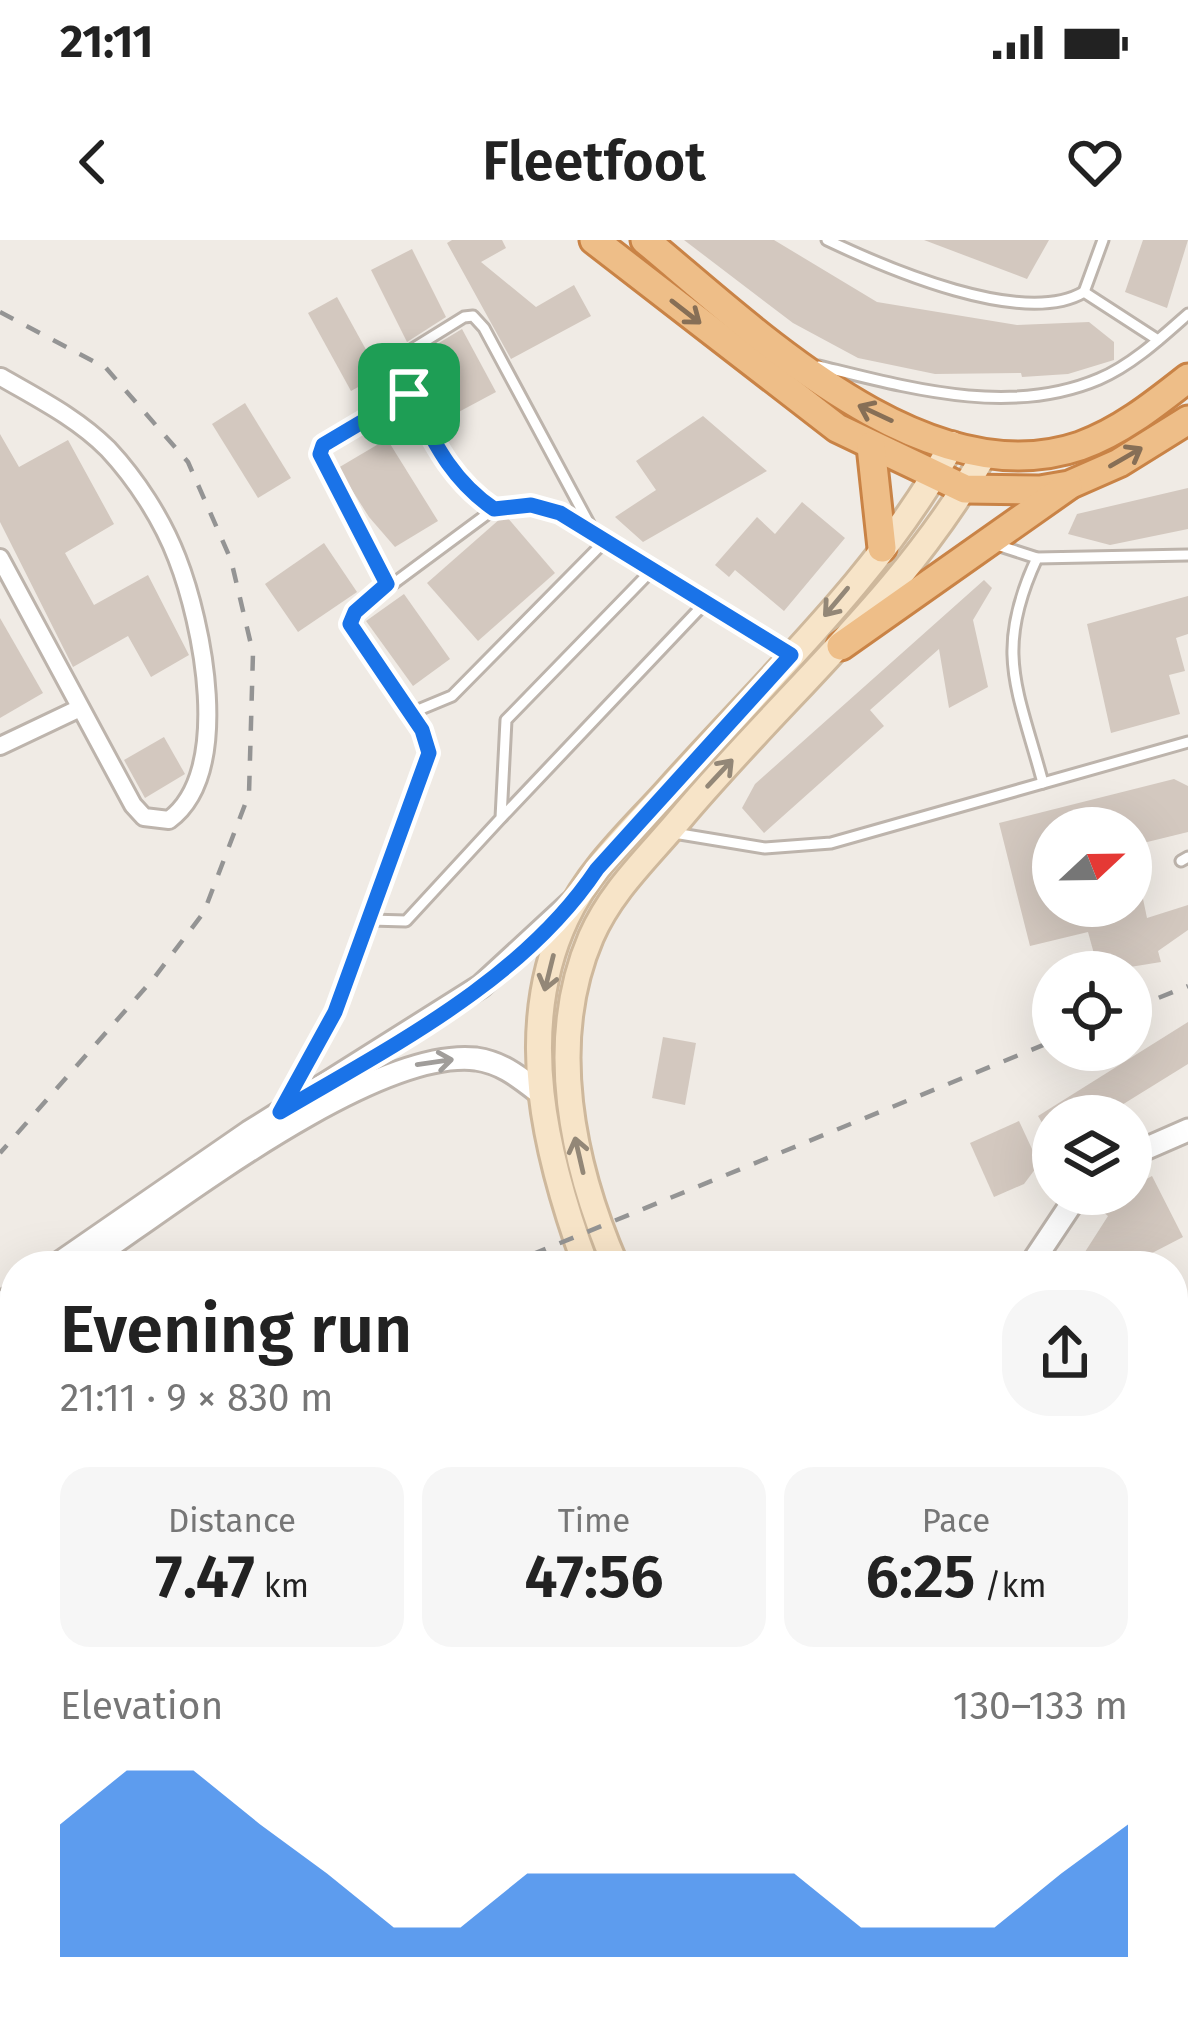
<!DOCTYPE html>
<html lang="en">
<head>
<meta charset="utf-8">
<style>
  :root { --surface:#fff; --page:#f6f6f6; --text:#222; --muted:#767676; --accent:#1a73e8 }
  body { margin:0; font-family:"Fira Sans",sans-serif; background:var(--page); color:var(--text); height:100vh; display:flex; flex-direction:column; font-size:45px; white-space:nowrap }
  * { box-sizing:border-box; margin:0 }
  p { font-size:39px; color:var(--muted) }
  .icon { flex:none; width:66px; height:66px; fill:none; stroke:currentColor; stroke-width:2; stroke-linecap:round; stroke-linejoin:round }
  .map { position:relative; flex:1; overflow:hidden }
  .details { position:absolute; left:0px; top:1011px; width:1188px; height:771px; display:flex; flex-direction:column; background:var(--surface); border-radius:48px 48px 0 0; box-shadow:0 12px 48px #0002 }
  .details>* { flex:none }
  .needle { width:78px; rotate:68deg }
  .fabs { position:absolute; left:1032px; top:567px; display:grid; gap:24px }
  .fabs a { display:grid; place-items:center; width:120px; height:120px; border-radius:50%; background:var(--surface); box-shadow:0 12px 48px #0002; font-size:60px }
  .pin { position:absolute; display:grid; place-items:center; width:102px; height:102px; color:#fff; margin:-51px; border-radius:24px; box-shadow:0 6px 18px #0006 }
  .round { display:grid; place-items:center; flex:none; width:126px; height:126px; border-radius:48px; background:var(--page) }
  .summary { display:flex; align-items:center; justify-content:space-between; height:204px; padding:0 60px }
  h1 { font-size:66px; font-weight:600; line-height:90px }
  .figures { display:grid; grid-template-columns:repeat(3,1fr); gap:18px; height:204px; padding:12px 60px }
  .figures div { display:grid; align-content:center; border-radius:30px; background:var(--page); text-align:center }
  .figures b { font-size:60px; font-weight:600 }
  .figures small { font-size:33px; font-weight:400 }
  .figures p { font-size:33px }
  .chart { height:336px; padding:24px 60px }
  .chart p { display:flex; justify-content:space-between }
  .chart svg { width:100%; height:216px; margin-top:12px; fill:var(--accent); opacity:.7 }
  .status { display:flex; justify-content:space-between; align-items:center; height:84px; padding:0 60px; background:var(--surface); direction:ltr }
  .status svg { height:33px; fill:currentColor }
  header { display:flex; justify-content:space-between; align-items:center; height:156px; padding:0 60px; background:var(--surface); font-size:54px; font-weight:600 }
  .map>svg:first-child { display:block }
  .building { fill:#d3c8bf }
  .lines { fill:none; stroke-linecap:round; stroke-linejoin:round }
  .service-casing { stroke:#bdb4ac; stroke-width:15 }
  .minor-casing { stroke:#bdb4ac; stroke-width:22 }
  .tertiary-casing { stroke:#bdb4ac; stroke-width:27 }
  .secondary-casing { stroke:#ceb89c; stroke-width:30 }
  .trunk-casing { stroke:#c98346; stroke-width:33 }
  .service { stroke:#fff; stroke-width:9 }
  .minor { stroke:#fff; stroke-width:16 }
  .tertiary { stroke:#fff; stroke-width:21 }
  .secondary { stroke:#f7e4c8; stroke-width:24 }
  .trunk { stroke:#eebe88; stroke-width:27 }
  .rail { stroke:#949494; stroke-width:4.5; stroke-dasharray:15 15; stroke-linecap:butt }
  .oneway { stroke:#876f56 }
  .oneway2 { stroke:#938777 }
  .oneway3 { stroke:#a09d9a }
  .route-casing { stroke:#fff; stroke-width:24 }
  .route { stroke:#1a73e8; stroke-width:15 }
</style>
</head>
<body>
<div class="status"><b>21:11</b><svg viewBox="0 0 49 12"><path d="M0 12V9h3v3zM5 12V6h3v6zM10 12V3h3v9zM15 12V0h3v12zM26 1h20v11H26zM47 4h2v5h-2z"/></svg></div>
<header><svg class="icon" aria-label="back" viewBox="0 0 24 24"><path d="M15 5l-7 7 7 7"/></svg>Fleetfoot<svg class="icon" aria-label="heart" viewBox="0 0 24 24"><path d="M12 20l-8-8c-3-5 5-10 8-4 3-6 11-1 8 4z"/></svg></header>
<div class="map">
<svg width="1188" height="1781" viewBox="0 0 1188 1781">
  <rect width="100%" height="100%" fill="#f0ebe5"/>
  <!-- building -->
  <g class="building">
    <path d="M 452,0 L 502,0 L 506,8 L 481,22 L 536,67 L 574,45 L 591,76 L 511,119 L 447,3 Z"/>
    <path d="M 684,0 L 774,0 L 877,62 L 1017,85 L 1089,82 L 1114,102 L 1114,120 L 1068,134 L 1022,137 L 1021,133 L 935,134 L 858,118 L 793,83 Z"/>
    <path d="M 924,0 L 1049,0 L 1027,39 Z"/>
    <path d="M 1143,0 L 1188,0 L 1167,68 L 1125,52 Z"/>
    <path d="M 412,9 L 446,77 L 407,102 L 371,30 Z"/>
    <path d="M 337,57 L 380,135 L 351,151 L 308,73 Z"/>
    <path d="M 462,89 L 496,152 L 438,183 L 415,140 L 414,118 Z"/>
    <path d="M 245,163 L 291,238 L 258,258 L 212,184 Z"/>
    <path d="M 703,176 L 767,231 L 643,302 L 615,277 L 656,250 L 636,221 Z"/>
    <path d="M 0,194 L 19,227 L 68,200 L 114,284 L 65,313 L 94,365 L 148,335 L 189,415 L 151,437 L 128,396 L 73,427 L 0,282 Z"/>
    <path d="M 387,199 L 438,281 L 395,307 L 369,277 L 338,228 Z"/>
    <path d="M 1188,248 L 1188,289 L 1110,305 L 1068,294 L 1077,274 Z"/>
    <path d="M 802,262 L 845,298 L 784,371 L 735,330 L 729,337 L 715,325 L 757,277 L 775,294 Z"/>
    <path d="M 507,277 L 555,333 L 478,401 L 427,343 L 501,278 Z"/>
    <path d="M 324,303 L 357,352 L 298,392 L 265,344 Z"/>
    <path d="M 984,340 L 992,348 L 973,380 L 988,447 L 949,468 L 939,409 L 870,470 L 884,486 L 764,593 L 742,568 L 755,544 Z"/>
    <path d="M 404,354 L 450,419 L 413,446 L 366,381 Z"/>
    <path d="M 1188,356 L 1188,394 L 1176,398 L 1185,431 L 1169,435 L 1180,474 L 1111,493 L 1087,384 Z"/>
    <path d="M 0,378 L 43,453 L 0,478 Z"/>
    <path d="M 164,497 L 185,534 L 145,558 L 124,520 Z"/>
    <path d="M 1174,539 L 1188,546 L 1188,592 L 1131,606 L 1131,588 L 1053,588 L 1053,666 L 1131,666 L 1131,631 L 1137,630 L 1147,678 L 1188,665 L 1188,690 L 1158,711 L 1161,722 L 1099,732 L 1088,692 L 1030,706 L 999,583 Z"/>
    <path d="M 1188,782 L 1188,824 L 1104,876 L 1053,876 L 1053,901 L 1038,876 Z"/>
    <path d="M 663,797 L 696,803 L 685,865 L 652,858 Z"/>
    <path d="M 1019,881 L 1039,924 L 1024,944 L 994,957 L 970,903 Z"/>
    <path d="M 1152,936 L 1183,997 L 1127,1026 L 1076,1026 L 1108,976 L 1095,965 L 1117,954 L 1131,954 L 1131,947 Z"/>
  </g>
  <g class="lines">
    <defs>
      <g id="service">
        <path d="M 827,0 C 886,28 1023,88 1084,52 L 1158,100"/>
        <path d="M 1084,52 L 1103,0"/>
        <path d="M 819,126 C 909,148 1010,177 1099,139 C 1132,125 1162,97 1188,74"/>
        <path d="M 494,269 C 483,262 471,255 462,245 C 441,222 394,143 406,113 L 464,77 L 473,76 L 484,88 L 592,289"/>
        <path d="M 997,305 L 1037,318 L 1188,315"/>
        <path d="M 1037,318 C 993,412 1018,449 1043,543"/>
        <path d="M 387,344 L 320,214 L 323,205 L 409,154"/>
        <path d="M 411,473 L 452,456 L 606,300"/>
        <path d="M 502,577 L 705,363"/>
        <path d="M 674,593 L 765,608 L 831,603 L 1188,502"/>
        <path d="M 1181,621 L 1188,617"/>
        <path d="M 370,680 L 406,681 L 501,578 L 506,480 L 653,329"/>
        <path d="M 285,862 L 335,772 L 429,513 L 422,490 L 352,390 L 355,372 L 494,269 L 541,267 L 593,292 L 791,415"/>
        <path d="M 633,1781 L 646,1778 L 659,1767"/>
      </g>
      <g id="minor">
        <path d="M 0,318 L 133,565 L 144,577 L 169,580 C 234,532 202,382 177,318 C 162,279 136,239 108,209 C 77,178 39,159 1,137"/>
        <path d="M 0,506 L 78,469"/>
        <path d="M 1173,1709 L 1188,1711"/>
        <path d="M 60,1781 L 63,1767"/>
        <path d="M 1059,1781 L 1068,1767"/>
      </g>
      <g id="tertiary">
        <path d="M 1131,915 L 1188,890"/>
        <path d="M 55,1026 L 249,892 L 481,746 L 572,662"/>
        <path d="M 81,1026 C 169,967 372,807 476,819 C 503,823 519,837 540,853"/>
        <path d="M 1030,1026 L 1078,954"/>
        <path d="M 0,1064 L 15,1054"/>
      </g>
      <g id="secondary">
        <path d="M 586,1026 C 546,917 514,790 566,679 C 589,629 632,590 668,550 C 764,442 884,332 952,204"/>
        <path d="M 616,1026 C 572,925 546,802 591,697 C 611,651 647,618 679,580 C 781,458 905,355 984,215"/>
        <path d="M 524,1781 L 531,1767"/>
        <path d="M 559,1781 L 565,1767"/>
      </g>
      <g id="trunk">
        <path d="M 594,0 L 837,188 L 965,249 L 1040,250 L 1069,245 L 1119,223 L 1188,180"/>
        <path d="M 645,0 C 754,90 925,259 1080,206 C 1120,192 1155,164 1188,138"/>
        <path d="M 871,206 L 882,308"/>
        <path d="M 841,406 L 1068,246"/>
      </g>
    </defs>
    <!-- service casing -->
    <use href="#service" class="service-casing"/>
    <!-- minor casing -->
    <use href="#minor" class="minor-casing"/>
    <!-- tertiary casing -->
    <use href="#tertiary" class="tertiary-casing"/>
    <!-- secondary casing -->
    <use href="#secondary" class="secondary-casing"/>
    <!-- trunk casing -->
    <use href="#trunk" class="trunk-casing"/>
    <!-- service -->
    <use href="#service" class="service"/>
    <!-- minor -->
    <use href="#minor" class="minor"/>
    <!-- tertiary -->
    <use href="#tertiary" class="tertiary"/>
    <!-- secondary -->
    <use href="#secondary" class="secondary"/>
    <!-- trunk -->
    <use href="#trunk" class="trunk"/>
    <!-- rail -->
    <g class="rail">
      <path d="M 0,72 L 106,128 L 188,222 L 231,320 L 253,413 L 249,554 L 204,672 L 154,738 L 0,913"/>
      <path d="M 1131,769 L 1188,746"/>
      <path d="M 504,1026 L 1053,801"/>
      <path d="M 0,1243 L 15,1233"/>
    </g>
  </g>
  <!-- one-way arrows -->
  <defs><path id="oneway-shaft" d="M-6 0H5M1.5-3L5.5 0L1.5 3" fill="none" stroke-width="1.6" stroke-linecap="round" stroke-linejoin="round" transform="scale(3)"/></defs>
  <g class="oneway">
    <use href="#oneway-shaft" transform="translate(686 72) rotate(38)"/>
    <use href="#oneway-shaft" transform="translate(875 173) rotate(-155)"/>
    <use href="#oneway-shaft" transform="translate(1126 217) rotate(-30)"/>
  </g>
  <g class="oneway2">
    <use href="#oneway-shaft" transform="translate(836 362) rotate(130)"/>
    <use href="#oneway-shaft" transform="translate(720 533) rotate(-47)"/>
    <use href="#oneway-shaft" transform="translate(549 733) rotate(104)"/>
    <use href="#oneway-shaft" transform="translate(579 915) rotate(-103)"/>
  </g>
  <use class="oneway3" href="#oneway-shaft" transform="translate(435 822) rotate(-8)"/>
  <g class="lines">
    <defs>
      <path id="route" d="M 409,154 C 433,200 450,239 494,269 L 531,265 L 560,273 L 791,415 L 597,629 C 523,740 392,806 280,872 L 335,772 L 429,513 L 422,490 L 350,384 L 355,372 L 387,344 L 320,214 L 323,205 Z"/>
    </defs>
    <!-- route casing -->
    <use href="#route" class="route-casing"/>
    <!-- route -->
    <use href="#route" class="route"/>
  </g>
</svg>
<div class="fabs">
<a><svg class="needle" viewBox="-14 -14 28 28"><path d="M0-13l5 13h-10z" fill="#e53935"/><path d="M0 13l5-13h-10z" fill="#767676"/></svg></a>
<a><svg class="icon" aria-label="locate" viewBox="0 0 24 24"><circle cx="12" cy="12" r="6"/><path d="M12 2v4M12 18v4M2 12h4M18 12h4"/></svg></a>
<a><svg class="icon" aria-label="layers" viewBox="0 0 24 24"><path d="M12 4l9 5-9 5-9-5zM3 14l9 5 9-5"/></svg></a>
</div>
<div class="pin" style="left:409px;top:154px;background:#1e9e55"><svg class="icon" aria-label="arrive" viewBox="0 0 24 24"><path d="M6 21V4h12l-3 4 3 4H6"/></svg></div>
<section class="details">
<div class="summary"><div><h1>Evening run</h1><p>21:11 · 9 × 830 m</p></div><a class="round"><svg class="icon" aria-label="share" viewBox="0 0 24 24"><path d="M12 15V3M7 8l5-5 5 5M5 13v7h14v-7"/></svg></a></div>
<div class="figures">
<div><p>Distance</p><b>7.47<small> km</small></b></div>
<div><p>Time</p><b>47:56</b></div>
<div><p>Pace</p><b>6:25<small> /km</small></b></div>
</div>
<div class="chart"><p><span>Elevation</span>130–133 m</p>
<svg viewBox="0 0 160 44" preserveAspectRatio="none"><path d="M0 44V17L10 6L20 6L30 17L40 27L50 38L60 38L70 27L80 27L90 27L100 27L110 27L120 38L130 38L140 38L150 27L160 17V44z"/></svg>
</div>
</section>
</div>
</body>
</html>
